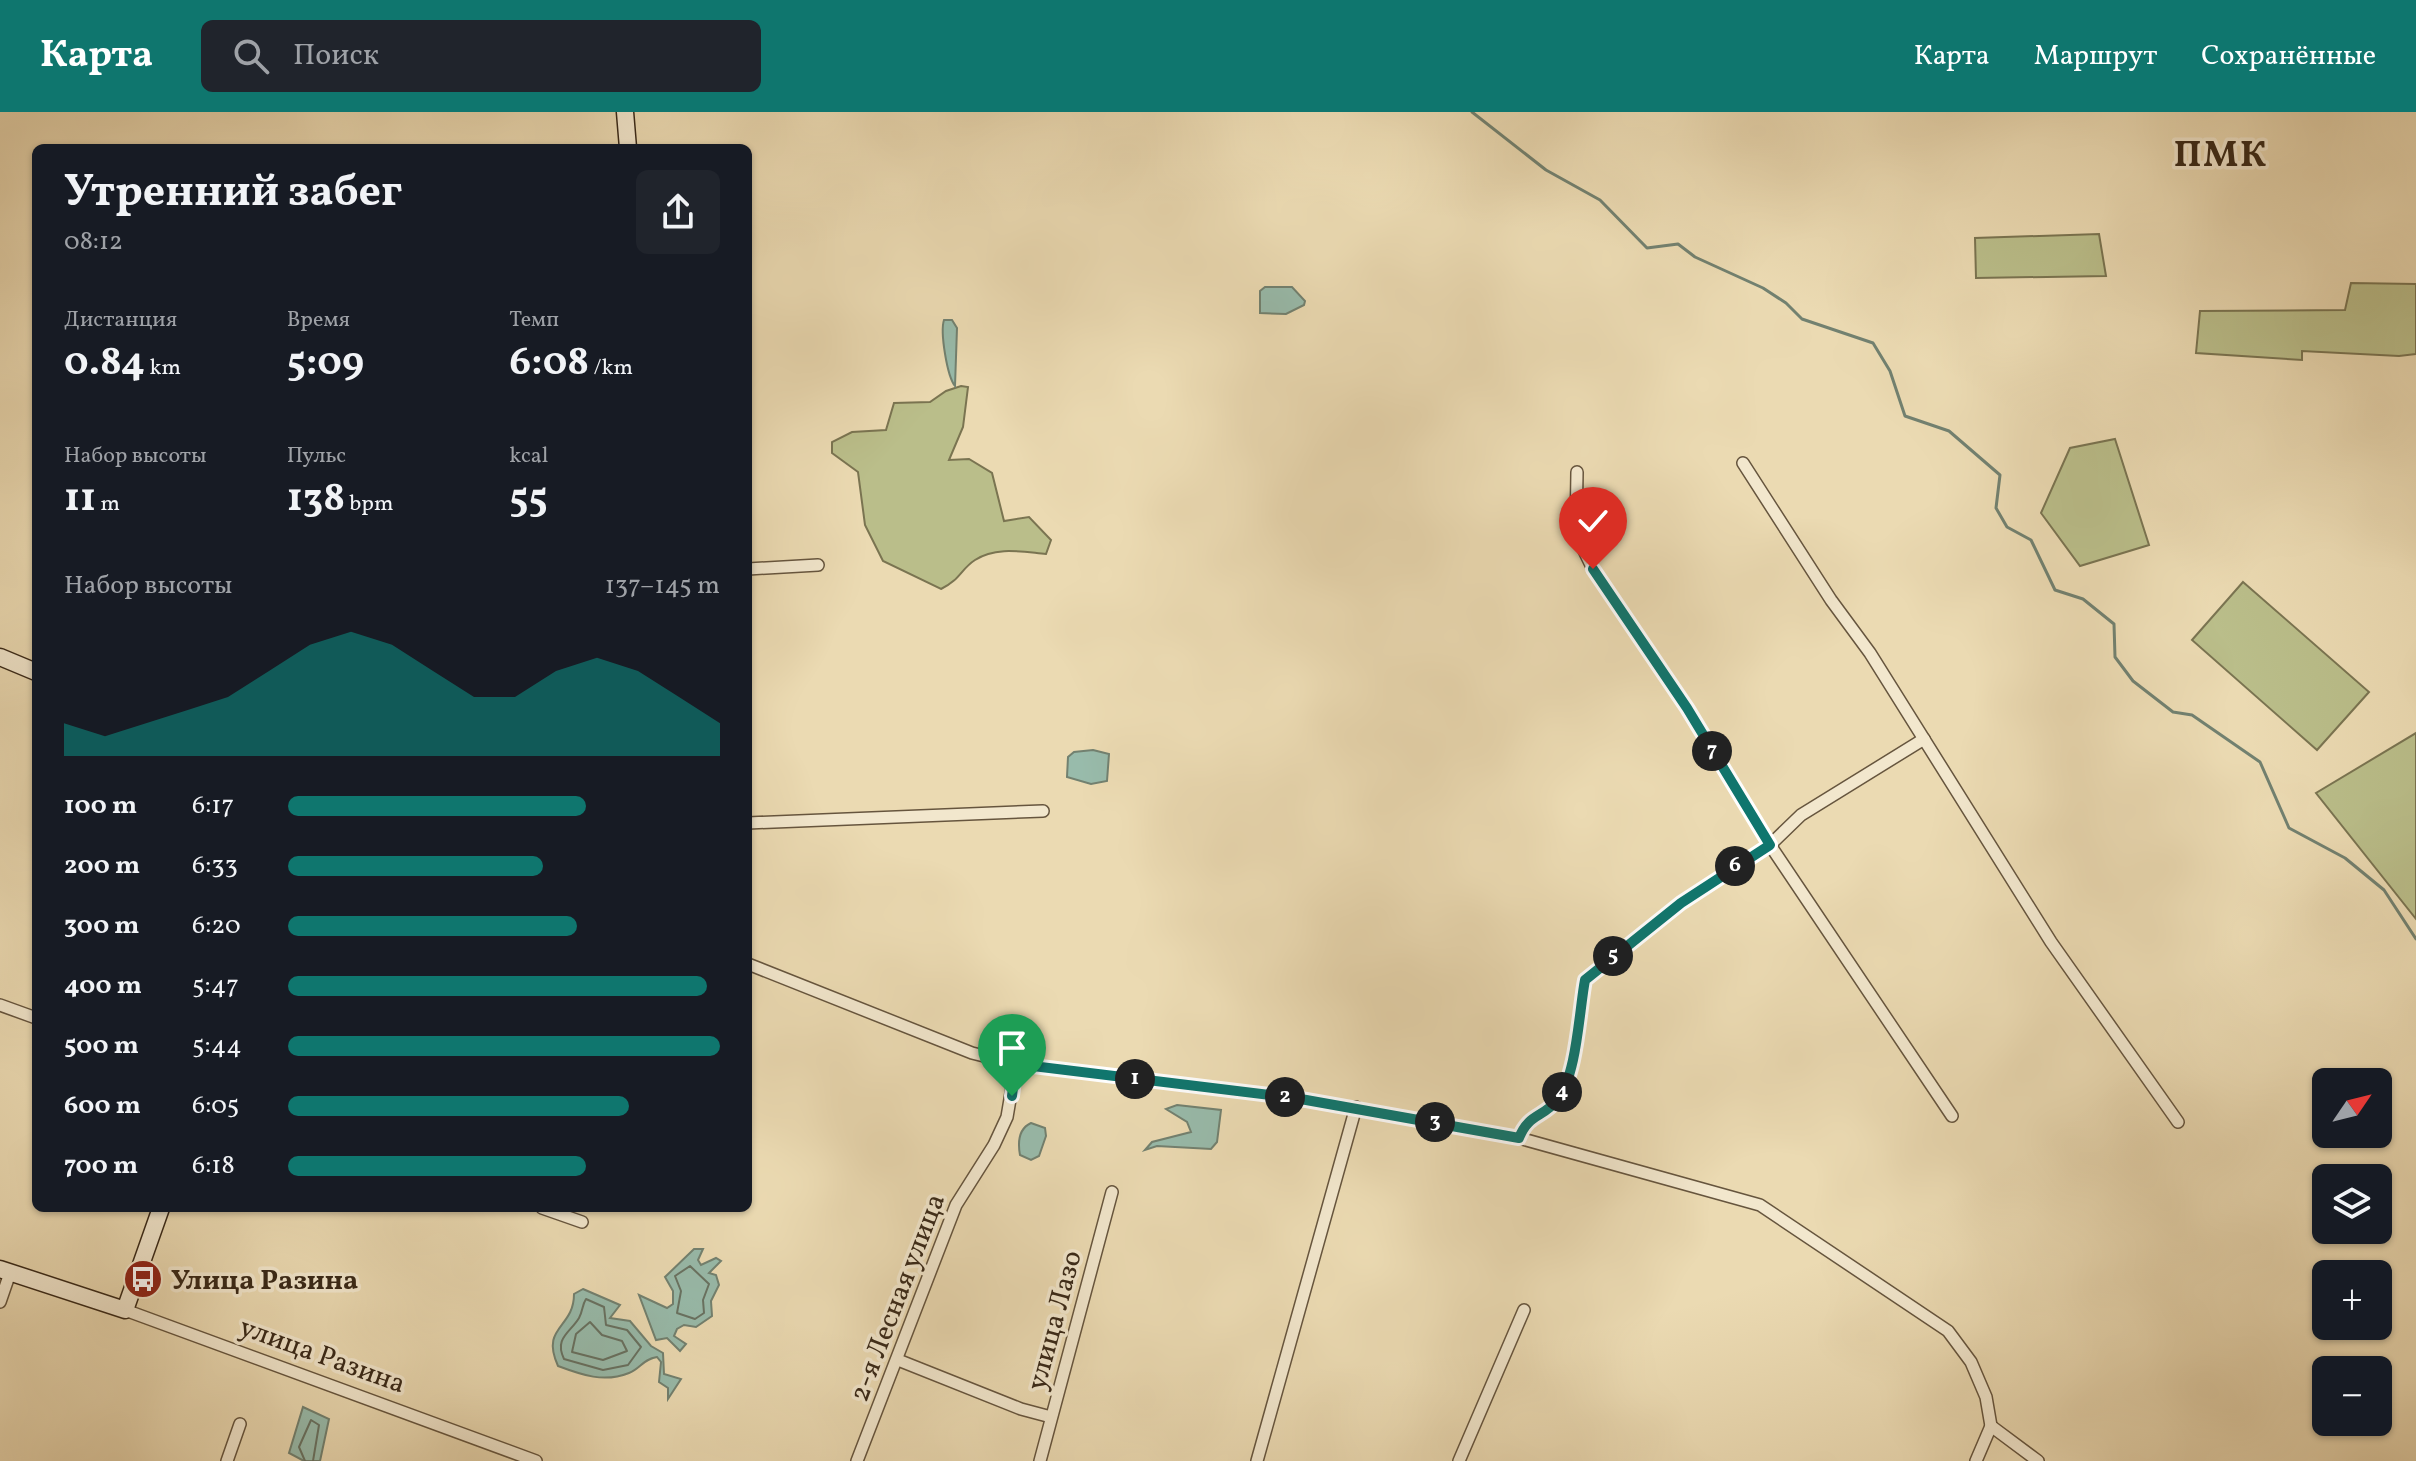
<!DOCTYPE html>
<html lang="ru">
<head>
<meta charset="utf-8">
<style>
  :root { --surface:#171b24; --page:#20242c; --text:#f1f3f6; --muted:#9ea1a6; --accent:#0f766e }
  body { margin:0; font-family:Vollkorn,serif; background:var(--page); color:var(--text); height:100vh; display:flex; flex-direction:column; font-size:30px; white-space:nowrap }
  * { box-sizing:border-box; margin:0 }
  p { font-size:26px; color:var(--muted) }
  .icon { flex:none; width:44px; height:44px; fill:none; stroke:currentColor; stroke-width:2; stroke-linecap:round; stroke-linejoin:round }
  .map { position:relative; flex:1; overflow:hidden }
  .details { position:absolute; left:32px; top:32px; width:720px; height:1068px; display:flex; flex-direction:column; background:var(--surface); border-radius:12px; box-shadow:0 2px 6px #0004 }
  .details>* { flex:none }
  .needle { width:52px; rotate:55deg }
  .buttons { position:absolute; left:2312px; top:956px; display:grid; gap:16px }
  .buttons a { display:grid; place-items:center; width:80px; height:80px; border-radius:12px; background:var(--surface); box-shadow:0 2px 6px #0004; font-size:40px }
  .pin { position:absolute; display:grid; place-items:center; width:68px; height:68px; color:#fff; margin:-82px -34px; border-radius:50% 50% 50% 0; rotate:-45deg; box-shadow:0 0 8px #0007 }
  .pin .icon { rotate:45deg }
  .km { position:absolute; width:40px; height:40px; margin:-20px; border-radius:50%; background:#222; color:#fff; font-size:22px; line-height:40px; text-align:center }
  .round { display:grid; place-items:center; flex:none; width:84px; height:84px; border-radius:12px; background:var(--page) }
  .overview { display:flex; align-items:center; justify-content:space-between; height:136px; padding:0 32px }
  h1 { font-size:44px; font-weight:700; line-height:60px }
  .stats { display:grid; grid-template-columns:repeat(3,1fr); gap:12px; height:136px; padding:8px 32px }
  .stats div { display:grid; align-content:center }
  .stats b { font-size:40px; font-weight:700 }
  .stats small { font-size:22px; font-weight:400 }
  .stats p { font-size:22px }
  .chart { height:224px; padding:16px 32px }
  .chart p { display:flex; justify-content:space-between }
  .chart svg { width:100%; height:144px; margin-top:8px; fill:var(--accent); opacity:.7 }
  ul { padding:0 32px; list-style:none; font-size:26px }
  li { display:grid; grid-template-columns:128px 96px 1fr; align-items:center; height:60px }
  li i { height:20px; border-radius:10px; background:var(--accent) }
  header { display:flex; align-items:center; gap:48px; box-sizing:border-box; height:112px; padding:0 40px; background:var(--accent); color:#fff }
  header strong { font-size:38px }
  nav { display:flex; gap:44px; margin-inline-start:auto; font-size:28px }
  .search { width:560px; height:72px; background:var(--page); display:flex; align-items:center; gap:20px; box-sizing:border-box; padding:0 28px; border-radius:12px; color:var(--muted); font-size:30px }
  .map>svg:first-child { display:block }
  .green { fill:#babe8a; stroke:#7a7451; stroke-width:2 }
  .water { fill:#98bbab; stroke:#728170; stroke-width:2 }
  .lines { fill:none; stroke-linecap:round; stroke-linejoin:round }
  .shore { stroke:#687262; stroke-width:2 }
  .stream { stroke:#728170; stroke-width:3 }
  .street-casing { stroke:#66553e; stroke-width:14 }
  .secondary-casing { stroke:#392918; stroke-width:19 }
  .street { stroke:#f2e7cd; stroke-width:11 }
  .secondary { stroke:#f2e7cd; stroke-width:16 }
  .route-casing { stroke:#fff; stroke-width:16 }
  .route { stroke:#0f766e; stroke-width:10 }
  .labels { text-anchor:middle; stroke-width:7; stroke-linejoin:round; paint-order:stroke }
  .poi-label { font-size:28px; font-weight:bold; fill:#392918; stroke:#f2e7cd; text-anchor:start }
  .street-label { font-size:28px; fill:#392918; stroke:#f2e7cd }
  .district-label { font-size:36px; font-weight:bold; letter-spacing:2px; fill:#392918; stroke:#f2e7cd }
</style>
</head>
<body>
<header>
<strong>Карта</strong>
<div class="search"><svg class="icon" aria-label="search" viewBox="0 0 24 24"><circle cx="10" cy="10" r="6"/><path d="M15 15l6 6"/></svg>Поиск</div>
<nav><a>Карта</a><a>Маршрут</a><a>Сохранённые</a></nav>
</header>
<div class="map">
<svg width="2416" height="1349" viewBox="0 0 2416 1349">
  <rect width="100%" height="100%" fill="#ebdab2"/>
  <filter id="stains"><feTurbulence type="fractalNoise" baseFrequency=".0025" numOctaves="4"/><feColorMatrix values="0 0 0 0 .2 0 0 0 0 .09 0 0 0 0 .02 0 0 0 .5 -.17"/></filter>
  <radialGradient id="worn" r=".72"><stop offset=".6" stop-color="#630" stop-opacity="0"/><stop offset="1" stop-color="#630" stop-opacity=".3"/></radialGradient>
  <!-- green -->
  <g class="green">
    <path d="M 2099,122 L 2106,164 L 1976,166 L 1975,126 Z"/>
    <path d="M 2351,171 L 2416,172 L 2416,242 L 2399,244 L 2302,239 L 2302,248 L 2196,241 L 2200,199 L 2345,198 Z"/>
    <path d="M 961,274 L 968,275 L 963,315 L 949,348 L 969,347 L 992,361 L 1004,409 L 1029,405 L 1051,428 L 1046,442 C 1023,440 996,434 975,448 C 961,457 960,468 941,477 L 883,449 L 865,413 L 858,360 L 832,341 L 832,330 L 852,320 L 886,318 L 894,291 L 930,290 L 946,279 Z"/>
    <path d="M 2115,327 L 2149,433 L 2080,454 L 2041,401 L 2070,336 Z"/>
    <path d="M 2243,470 L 2369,580 L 2317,638 L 2192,528 Z"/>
    <path d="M 2416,621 L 2416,807 L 2316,681 Z"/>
  </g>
  <!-- water -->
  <g class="water">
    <path d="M 1265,175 L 1292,175 L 1305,189 L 1304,193 L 1286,202 L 1260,201 L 1260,179 Z"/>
    <path d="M 944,208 L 952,208 L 957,216 L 955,274 C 947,264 940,220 944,208 Z"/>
    <path d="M 1093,638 L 1109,642 L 1107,669 L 1091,672 L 1067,665 L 1068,645 L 1074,640 Z"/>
    <path d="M 1177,993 L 1221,998 L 1217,1030 L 1211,1037 L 1157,1034 L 1145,1038 L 1152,1030 L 1191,1020 L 1187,1010 L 1166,997 Z"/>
    <path d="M 1031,1011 L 1045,1016 L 1046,1024 L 1039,1044 L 1031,1048 L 1020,1043 C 1018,1032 1018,1017 1031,1011 Z"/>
    <path d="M 694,1137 L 703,1137 L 698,1148 L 701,1153 L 716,1146 L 721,1149 L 709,1161 L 716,1163 L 719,1173 L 711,1189 L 712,1204 L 696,1215 L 684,1213 L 677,1217 L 674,1224 L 686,1232 L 680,1239 L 667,1226 L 656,1228 L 639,1183 L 667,1196 L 673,1192 L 673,1179 L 665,1165 Z"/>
    <path d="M 583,1177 L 620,1193 L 610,1206 L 630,1209 L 651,1234 L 663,1241 L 664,1262 L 681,1267 L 668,1287 L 668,1276 L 659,1270 L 661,1250 L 657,1245 C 643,1247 640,1257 629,1261 C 604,1271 582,1263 558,1254 C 540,1214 574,1217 574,1182 Z"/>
    <path d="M 303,1295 L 329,1307 L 320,1349 L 304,1349 L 289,1341 Z"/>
  </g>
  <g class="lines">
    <!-- shore -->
    <g class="shore">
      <path d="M 690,1154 L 709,1172 L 703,1188 L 704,1201 L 695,1207 L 677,1201 L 681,1179 L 675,1164 Z"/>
      <path d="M 586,1187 L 604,1195 L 606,1213 L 627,1218 L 641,1235 L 628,1253 L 603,1258 L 564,1247 C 554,1226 570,1221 579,1206 C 583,1199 582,1193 586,1187 Z"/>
      <path d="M 590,1210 L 602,1223 L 622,1229 L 627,1239 L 603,1248 L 572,1240 L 576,1222 Z"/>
      <path d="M 305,1349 L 299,1335 L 311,1308 L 319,1313 L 313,1349"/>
    </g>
    <!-- stream -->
    <path class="stream" d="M 1472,0 L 1546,58 L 1600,88 L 1647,136 L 1678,132 L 1695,145 L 1763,176 L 1786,191 L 1802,207 L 1873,231 L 1890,259 L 1905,304 L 1949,319 L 2000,363 L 1996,396 L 2007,415 L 2031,428 L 2055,478 L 2083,487 L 2114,512 L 2115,545 L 2133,569 L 2173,600 L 2192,603 L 2260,650 L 2289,716 L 2345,746 L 2384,778 L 2416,827"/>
    <defs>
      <g id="street">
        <path d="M 1743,351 L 1831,488 L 1870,541 L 2051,830 L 2178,1010"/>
        <path d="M 1577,360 L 1576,422 L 1593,457 L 1687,596 L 1770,733 L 1952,1004"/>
        <path d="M 748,457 L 818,453"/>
        <path d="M 748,711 L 1043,699"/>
        <path d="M 748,852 L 972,941 L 1016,952 L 1295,986 L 1519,1026 L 1760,1093 L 1948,1219 L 1971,1250 L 1986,1285 L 1991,1314"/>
        <path d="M 0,893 L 36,906"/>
        <path d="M 1519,1026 C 1529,1002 1543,1006 1557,988 C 1577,964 1579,900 1585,868 L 1681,791 L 1770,733 L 1801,703 L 1924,627"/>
        <path d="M 542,1096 L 582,1110"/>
        <path d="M 0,1190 L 10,1161"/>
        <path d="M 125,1198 L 536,1349"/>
        <path d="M 898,1248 L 1021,1297 L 1051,1305"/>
        <path d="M 1991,1314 L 2038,1349"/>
        <path d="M 227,1349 L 240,1312"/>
        <path d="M 857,1349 L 956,1093 L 994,1033 L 1007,1005 L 1016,952"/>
        <path d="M 1040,1349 L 1112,1080"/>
        <path d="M 1257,1349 L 1356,995"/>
        <path d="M 1459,1349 L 1524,1198"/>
        <path d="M 1976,1349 L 1991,1314"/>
      </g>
      <g id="secondary">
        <path d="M 625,0 L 628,36"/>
        <path d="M 0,545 L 36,560"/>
        <path d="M 0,1157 L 125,1198 L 161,1096"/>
      </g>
    </defs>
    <!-- street casing -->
    <use href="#street" class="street-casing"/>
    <!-- secondary casing -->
    <use href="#secondary" class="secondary-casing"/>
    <!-- street -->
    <use href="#street" class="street"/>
    <!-- secondary -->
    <use href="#secondary" class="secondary"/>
  </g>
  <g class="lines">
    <defs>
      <path id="route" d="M 1012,984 L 1016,952 L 1295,986 L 1519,1026 C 1529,1001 1543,1006 1557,988 C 1577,964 1579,899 1585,868 L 1681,791 L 1770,733 L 1687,596 L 1593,457"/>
    </defs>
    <!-- route casing -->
    <use href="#route" class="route-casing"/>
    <!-- route -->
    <use href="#route" class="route"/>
  </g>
  <!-- icons -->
  <defs>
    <symbol id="bus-disc" viewBox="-11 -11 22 22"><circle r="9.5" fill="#8f2418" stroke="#f2e7cd"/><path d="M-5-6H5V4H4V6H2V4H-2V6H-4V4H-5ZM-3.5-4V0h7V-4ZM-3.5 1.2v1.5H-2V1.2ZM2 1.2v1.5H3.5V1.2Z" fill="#fff"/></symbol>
  </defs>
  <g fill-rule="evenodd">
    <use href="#bus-disc" x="121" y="1145" width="44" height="44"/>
  </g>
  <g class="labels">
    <!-- poi labels -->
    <g class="poi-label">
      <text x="171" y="1177">Улица Разина</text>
    </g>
    <!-- street labels -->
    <g class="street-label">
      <text transform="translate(896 1185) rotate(-69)" y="10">2-я Лесная улица</text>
      <text transform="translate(1053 1208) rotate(-75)" y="10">улица Лазо</text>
      <text transform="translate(323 1242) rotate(20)" y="10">улица Разина</text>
    </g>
    <!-- district labels -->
    <g class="district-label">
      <text x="2221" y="54">ПМК</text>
    </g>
  </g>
  <rect width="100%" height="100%" filter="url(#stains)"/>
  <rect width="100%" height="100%" fill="url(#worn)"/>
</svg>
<div class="buttons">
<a><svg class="needle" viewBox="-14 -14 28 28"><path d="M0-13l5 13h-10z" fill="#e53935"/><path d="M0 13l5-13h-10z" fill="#9ea1a6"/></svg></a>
<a><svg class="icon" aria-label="layers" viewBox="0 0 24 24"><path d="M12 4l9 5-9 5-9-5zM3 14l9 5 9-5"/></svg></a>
<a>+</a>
<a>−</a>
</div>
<div class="pin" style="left:1012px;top:984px;background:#1e9e55"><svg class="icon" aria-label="arrive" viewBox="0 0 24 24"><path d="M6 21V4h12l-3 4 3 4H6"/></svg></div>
<div class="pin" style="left:1593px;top:457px;background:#d93025"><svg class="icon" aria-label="check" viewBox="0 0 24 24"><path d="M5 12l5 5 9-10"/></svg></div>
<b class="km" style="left:1135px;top:967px">1</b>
<b class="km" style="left:1285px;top:985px">2</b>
<b class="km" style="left:1435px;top:1010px">3</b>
<b class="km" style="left:1562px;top:980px">4</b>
<b class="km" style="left:1613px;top:844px">5</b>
<b class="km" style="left:1735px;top:754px">6</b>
<b class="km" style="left:1712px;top:639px">7</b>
<section class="details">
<div class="overview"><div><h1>Утренний забег</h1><p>08:12</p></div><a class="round"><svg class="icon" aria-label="share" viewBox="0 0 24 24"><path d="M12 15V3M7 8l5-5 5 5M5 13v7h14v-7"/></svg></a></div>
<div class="stats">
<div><p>Дистанция</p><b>0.84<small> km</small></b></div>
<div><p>Время</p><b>5:09</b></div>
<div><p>Темп</p><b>6:08<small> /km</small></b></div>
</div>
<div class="stats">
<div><p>Набор высоты</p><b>11<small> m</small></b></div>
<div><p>Пульс</p><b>138<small> bpm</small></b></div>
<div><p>kcal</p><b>55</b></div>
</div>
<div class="chart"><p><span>Набор высоты</span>137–145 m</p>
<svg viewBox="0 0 160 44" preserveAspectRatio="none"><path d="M0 44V34L10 38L20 34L30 30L40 26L50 18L60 10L70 6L80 10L90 18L100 26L110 26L120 18L130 14L140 18L150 26L160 34V44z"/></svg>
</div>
<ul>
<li><b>100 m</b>6:17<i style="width:69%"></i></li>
<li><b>200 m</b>6:33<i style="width:59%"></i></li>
<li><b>300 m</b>6:20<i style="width:67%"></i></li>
<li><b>400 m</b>5:47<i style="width:97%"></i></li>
<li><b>500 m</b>5:44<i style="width:100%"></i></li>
<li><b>600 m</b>6:05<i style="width:79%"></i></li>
<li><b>700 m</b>6:18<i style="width:69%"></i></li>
</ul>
</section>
</div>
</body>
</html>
